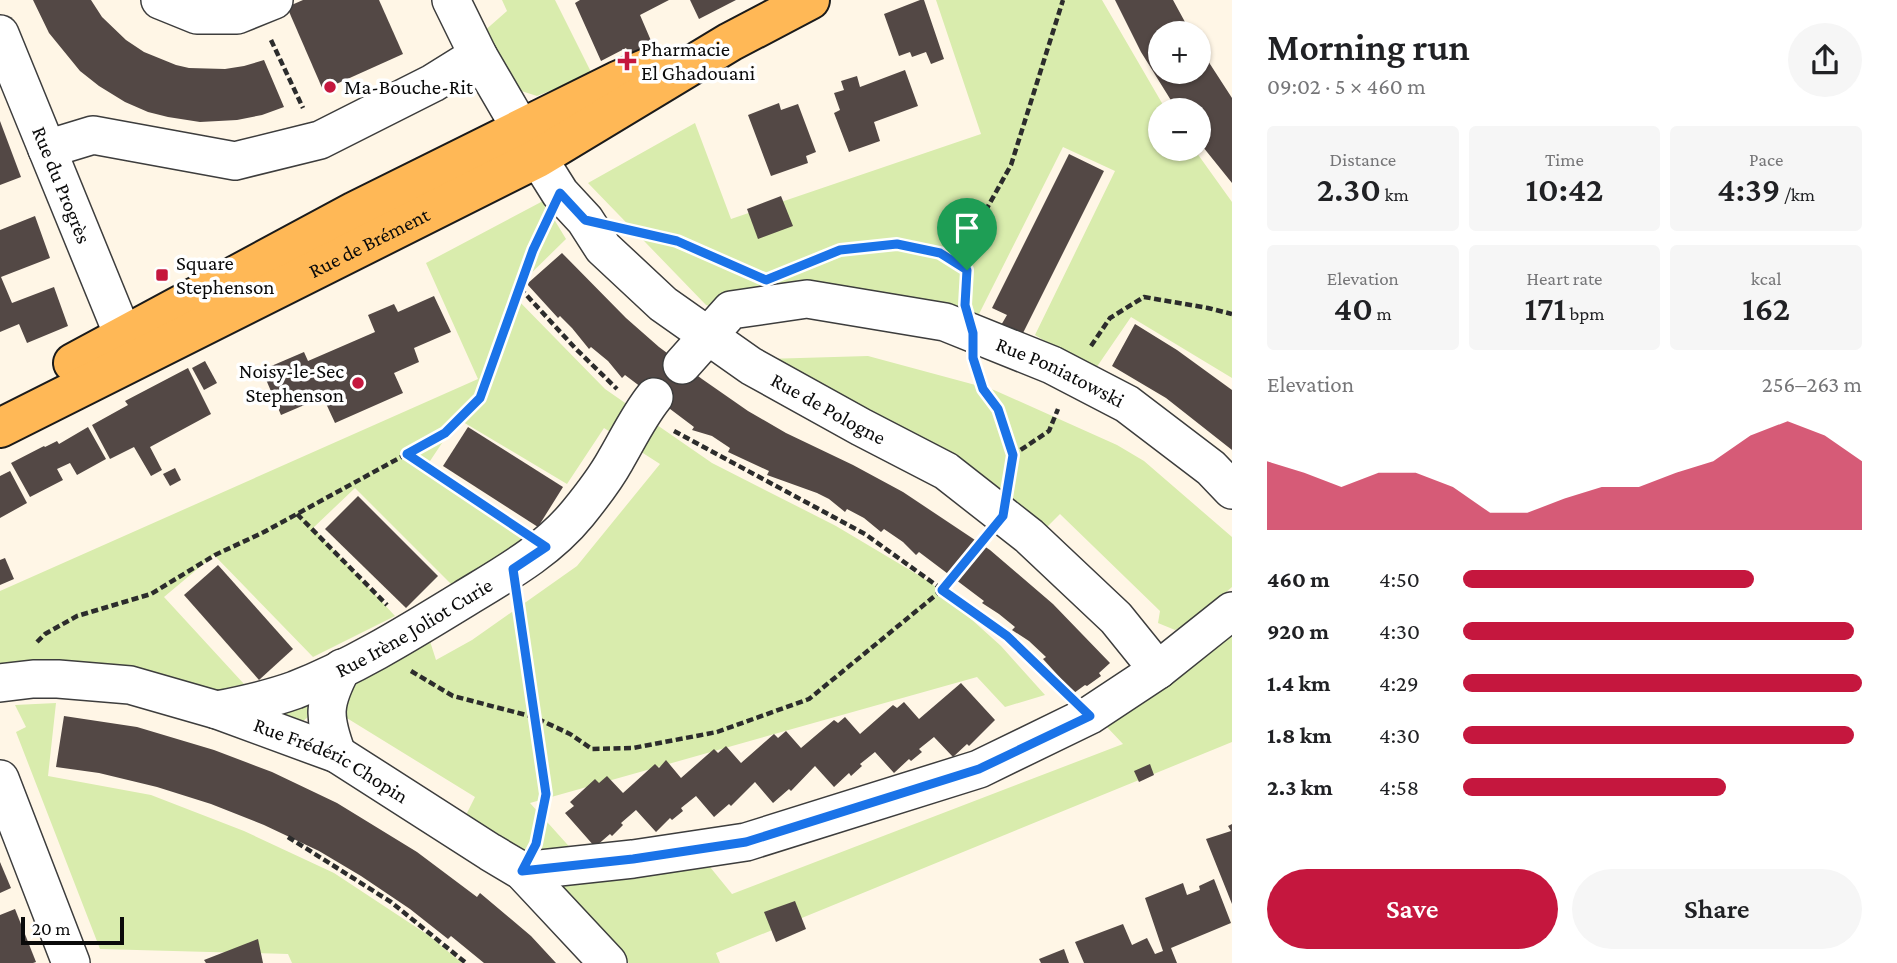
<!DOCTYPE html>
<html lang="en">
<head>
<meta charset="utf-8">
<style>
  :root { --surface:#fff; --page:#f6f6f6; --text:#202124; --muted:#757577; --accent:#c5173e }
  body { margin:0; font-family:"Crimson Pro",serif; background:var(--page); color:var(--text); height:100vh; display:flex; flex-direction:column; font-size:26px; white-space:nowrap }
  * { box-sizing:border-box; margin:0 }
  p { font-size:23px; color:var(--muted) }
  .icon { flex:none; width:38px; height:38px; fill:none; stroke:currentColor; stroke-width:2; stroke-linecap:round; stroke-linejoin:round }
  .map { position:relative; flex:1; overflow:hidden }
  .sheet { display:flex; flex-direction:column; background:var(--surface); width:665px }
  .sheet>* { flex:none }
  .fabs { position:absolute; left:1148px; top:21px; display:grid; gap:14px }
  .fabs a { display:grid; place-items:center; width:63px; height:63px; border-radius:50%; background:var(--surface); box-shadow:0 2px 5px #0004; font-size:35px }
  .scale { position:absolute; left:21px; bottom:18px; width:103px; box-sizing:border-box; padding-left:7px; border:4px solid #0a0a0a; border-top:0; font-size:19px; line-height:24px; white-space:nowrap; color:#0a0a0a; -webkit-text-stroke:5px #fff; paint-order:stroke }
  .pin { position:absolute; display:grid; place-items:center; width:60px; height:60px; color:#fff; margin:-72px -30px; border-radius:50% 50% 50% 0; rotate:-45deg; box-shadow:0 0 7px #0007 }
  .pin .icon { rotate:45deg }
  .round { display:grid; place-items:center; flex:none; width:74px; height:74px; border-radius:37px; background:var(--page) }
  .head { display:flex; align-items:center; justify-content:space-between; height:119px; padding:0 35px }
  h1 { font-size:38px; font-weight:600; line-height:52px }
  .figures { display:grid; grid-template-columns:repeat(3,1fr); gap:10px; height:119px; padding:7px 35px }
  .figures div { display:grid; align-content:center; border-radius:7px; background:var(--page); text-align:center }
  .figures b { font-size:35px; font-weight:600 }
  .figures small { font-size:19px; font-weight:400 }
  .figures p { font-size:19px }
  .chart { height:196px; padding:14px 35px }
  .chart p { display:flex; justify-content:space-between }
  .chart svg { width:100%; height:126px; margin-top:7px; fill:var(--accent); opacity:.7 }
  .cta { display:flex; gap:14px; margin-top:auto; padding:14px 35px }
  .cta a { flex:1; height:80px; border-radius:42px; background:var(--accent); color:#fff; font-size:28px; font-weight:600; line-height:80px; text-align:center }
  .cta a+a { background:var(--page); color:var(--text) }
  ul { padding:0 35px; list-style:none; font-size:23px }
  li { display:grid; grid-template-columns:112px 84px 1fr; align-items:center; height:52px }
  li i { height:18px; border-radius:9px; background:var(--accent) }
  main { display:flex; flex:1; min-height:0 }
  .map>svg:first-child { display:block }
  .green { fill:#d9ecad }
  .building { fill:#534845 }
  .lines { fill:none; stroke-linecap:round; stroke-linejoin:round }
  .minor-casing { stroke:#3d3d3d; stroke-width:40 }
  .major-casing { stroke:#1b1b1b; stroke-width:42 }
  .path { stroke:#2c2c2c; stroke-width:4.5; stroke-dasharray:7 3.5; stroke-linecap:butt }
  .minor { stroke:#fff; stroke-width:37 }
  .major { stroke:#ffb856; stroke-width:38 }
  .route-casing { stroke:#fff; stroke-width:14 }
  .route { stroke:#1a73e8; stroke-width:9 }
  .poi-dot { fill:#c5173e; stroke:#fff; stroke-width:2.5 }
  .labels { text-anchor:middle; stroke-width:7; stroke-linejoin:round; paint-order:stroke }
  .poi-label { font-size:21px; fill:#0a0a0a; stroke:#fff; text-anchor:start }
  .street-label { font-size:21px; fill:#0a0a0a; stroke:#fff }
</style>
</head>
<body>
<main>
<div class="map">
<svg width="1232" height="963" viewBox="0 0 1232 963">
  <rect width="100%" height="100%" fill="#fff6e6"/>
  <!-- green -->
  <g class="green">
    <path d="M 502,0 L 555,0 L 592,74 L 537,96 L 506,86 L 482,33 L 507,11 Z"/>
    <path d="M 936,0 L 1102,0 L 1166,110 L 1160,110 L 1160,149 L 1194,149 L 1232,202 L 1232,378 L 1131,317 L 1094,371 L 1035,335 L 1115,171 L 1063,147 L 977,318 L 742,315 L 706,305 L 588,183 L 695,123 L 731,219 L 981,134 Z"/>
    <path d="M 543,201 L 566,239 L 511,293 L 605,389 L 712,463 L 836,526 L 930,582 L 1001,646 L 1045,695 L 1005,707 L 977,677 L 530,803 L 575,853 L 688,840 L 732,894 L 1123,744 L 1105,725 L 1232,628 L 1232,742 L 716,953 L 720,963 L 629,963 L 549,887 L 464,819 L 475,797 L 324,704 L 297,726 L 251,711 L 428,635 L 436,660 L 472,640 L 577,566 L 660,464 L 604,428 L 567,484 L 458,419 L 424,470 L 531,536 L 454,587 L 355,488 L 313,528 L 395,616 L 313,657 L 214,555 L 164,597 L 244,684 L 219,690 L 74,664 L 0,666 L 0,591 L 478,379 L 426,263 Z"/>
    <path d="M 868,356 L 994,390 L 1117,445 L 1144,461 L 1232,537 L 1232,587 L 1192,621 L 1175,630 L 1158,623 L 1160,611 L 1060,514 L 1041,533 L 1003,492 L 818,381 L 766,359 Z"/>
    <path d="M 56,703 L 48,776 L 151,795 L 244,831 L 334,873 L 428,935 L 462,963 L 292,963 L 288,954 L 100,949 L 16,732 L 26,727 L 15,705 Z"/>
  </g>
  <!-- building -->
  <g class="building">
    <path d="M 33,0 L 91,0 L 102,17 L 126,40 L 144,52 L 176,65 L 189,68 L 225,69 L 244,66 L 264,60 L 284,107 L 262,115 L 237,120 L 200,122 L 168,117 L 148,112 L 125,102 L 99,86 L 80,71 L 49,33 Z"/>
    <path d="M 303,0 L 379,0 L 403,54 L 323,90 L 287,7 Z"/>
    <path d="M 580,0 L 669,0 L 640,15 L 652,43 L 630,55 L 626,48 L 601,61 L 575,3 Z"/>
    <path d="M 690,0 L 736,0 L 699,19 Z"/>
    <path d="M 920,0 L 924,0 L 944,59 L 931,64 L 926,52 L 912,57 L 910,52 L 899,56 L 884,14 Z"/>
    <path d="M 1115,0 L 1173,0 L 1191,33 L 1160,33 L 1160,72 L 1199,72 L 1199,47 L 1232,98 L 1232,183 L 1199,142 L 1199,110 L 1177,110 L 1141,52 Z"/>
    <path d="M 905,70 L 918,106 L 874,122 L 880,141 L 849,152 L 834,113 L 840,110 L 834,93 L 844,90 L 841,81 L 857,76 L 860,87 Z"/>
    <path d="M 779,103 L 781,110 L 798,104 L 816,152 L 806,156 L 808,163 L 771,176 L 748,115 Z"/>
    <path d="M 0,121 L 21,177 L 0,185 Z"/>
    <path d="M 1069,154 L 1104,171 L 1021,337 L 1000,327 L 1007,315 L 992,308 Z"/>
    <path d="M 781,196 L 793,226 L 758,239 L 747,209 Z"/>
    <path d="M 35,216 L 50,258 L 1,277 L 12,303 L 54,287 L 68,326 L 27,343 L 19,324 L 0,332 L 0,230 Z"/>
    <path d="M 562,253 L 626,318 L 659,347 L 702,379 L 748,411 L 786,433 L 853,465 L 903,492 L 990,550 L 1053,604 L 1110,663 L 1099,673 L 1101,676 L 1087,686 L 1085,685 L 1074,693 L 1043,659 L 1046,657 L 1029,641 L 1012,630 L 1015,627 L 999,614 L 982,603 L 984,601 L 919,552 L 916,555 L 903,542 L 884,529 L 881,532 L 864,518 L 847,509 L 845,512 L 829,499 L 817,493 L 767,475 L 769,471 L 728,452 L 730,448 L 712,436 L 692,430 L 694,427 L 625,375 L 622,378 L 608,361 L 591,347 L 589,349 L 572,328 L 560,316 L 558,318 L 527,284 Z"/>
    <path d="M 434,296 L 451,332 L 414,348 L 419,362 L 394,373 L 403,393 L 335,423 L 323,397 L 281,415 L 262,370 L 304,352 L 308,361 L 375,332 L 368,315 L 394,304 L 398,312 Z"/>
    <path d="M 1135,324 L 1177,350 L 1232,390 L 1232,450 L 1166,398 L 1112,366 Z"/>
    <path d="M 205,361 L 217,383 L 204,390 L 192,368 Z"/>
    <path d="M 188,368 L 211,414 L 150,447 L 162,470 L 151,476 L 134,447 L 110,459 L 92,425 L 128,405 L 125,401 Z"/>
    <path d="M 88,427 L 106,459 L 77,475 L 70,463 L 57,469 L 63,480 L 30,497 L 11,463 L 44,446 L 45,447 L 57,441 L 59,444 Z"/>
    <path d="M 468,427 L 563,487 L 538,527 L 443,466 Z"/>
    <path d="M 175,468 L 181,480 L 170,486 L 163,474 Z"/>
    <path d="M 10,471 L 27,503 L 0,518 L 0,476 Z"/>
    <path d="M 358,496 L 438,576 L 406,608 L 325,529 Z"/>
    <path d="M 5,558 L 14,579 L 0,585 L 0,560 Z"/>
    <path d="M 218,565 L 293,649 L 259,680 L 184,595 Z"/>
    <path d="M 961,683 L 995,720 L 969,746 L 967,744 L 953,757 L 934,737 L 919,749 L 922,752 L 911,761 L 909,759 L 894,773 L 875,752 L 860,764 L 862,766 L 851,776 L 849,773 L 834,787 L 815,766 L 791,791 L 789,789 L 773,803 L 755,782 L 731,806 L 729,804 L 714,817 L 696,796 L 681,808 L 683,811 L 672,820 L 670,818 L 656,832 L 636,810 L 621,823 L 623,825 L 612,836 L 610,834 L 595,847 L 565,813 L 574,806 L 570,802 L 595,779 L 599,783 L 607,776 L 623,793 L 655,764 L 659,768 L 666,760 L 681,778 L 714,749 L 718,753 L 726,746 L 741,763 L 774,734 L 778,738 L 786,731 L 801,748 L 834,720 L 838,723 L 845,717 L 860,734 L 893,705 L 897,708 L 904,702 L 919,719 Z"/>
    <path d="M 64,716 L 137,727 L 214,750 L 272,772 L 337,803 L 417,852 L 477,897 L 480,893 L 531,936 L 556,963 L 484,963 L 451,936 L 448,939 L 410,909 L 361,876 L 319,851 L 264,825 L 211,804 L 157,787 L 99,773 L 56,767 Z"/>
    <path d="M 1150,764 L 1154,775 L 1139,782 L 1134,771 Z"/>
    <path d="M 1232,824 L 1232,904 L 1206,839 L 1231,831 L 1228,826 Z"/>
    <path d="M 0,862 L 11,888 L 0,893 Z"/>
    <path d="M 1214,879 L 1231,923 L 1171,948 L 1177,963 L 1084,963 L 1075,942 L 1123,924 L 1132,945 L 1147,938 L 1155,954 L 1163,951 L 1145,898 L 1183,883 L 1187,895 L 1200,890 L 1199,886 Z"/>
    <path d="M 795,901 L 806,929 L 776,942 L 764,912 Z"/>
    <path d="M 15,909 L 36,962 L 33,963 L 0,963 L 0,915 Z"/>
    <path d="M 258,939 L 263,963 L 206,963 L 204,960 Z"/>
    <path d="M 1064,949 L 1069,963 L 1041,963 L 1039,959 Z"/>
  </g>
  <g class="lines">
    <defs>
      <g id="minor">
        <path d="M 160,0 L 197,15 L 237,15 L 274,0"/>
        <path id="s1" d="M 451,0 L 478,55 L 538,158 L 560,193 L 585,220 L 603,248 L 663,304 L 751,366 L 861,427 L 946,471 L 1029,536 L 1116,618 L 1158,670"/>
        <path id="s2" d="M 0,34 L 123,335"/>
        <path d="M 47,149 L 93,135 L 235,161 L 320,140 L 433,83 L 478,55"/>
        <path id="s3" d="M 682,365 L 731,310 L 807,299 L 945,322 L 1052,365 L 1127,404 L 1211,468 L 1232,490"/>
        <path id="s4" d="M 0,683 L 33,679 L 58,679 L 130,685 L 217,710 L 337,754 L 490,852 L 522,871 L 608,963"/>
        <path id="s5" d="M 217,710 C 243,705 270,699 295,690 C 354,667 410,632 464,599 C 505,574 547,551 578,513 C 591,497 605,479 615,461 C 628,439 638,417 654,397"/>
        <path d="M 337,754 C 323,716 323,704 342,668"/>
        <path d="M 0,779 L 71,963"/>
        <path d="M 522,871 L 633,859 L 746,842 L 979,769 L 1090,715 L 1158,670 L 1232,611"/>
      </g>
      <g id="major">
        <path d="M 73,363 L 355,211 L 617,81 L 654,65"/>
        <path id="s6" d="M 0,428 L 538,158 L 730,42 L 810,0"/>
      </g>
    </defs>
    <!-- minor casing -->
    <use href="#minor" class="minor-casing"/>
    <!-- major casing -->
    <use href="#major" class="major-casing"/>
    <!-- path -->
    <g class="path">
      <path d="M 271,40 L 303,108"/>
      <path d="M 640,232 L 677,241 L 746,271"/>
      <path d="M 812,262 L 840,250 L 897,244 L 940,253 L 967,269"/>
      <path d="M 520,288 L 575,348 L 617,389"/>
      <path d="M 966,292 L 967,269 L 981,219 L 1011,165 L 1063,0"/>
      <path d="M 1091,346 L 1110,318 L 1144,297 L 1208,308 L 1232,314"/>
      <path d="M 978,372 L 983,389 L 997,409 L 1013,455"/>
      <path d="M 674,431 L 865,534 L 1007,636 L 1061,688"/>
      <path d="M 407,454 L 514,525"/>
      <path d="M 1009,477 L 1013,455 L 1049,431 L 1058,409"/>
      <path d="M 297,514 L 387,605"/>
      <path d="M 519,605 L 546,795 L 538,835"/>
      <path d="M 37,642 L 45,634 L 77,616 L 151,594 L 215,555 L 264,532 L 445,433 L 480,398 L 504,335 L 533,250 L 543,229"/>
      <path d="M 411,671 L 453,696 L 534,717 L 570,734 L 592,749 L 633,748 L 717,732 L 809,699 L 942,590 L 980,543"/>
      <path d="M 288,837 L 391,902 L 466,963"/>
    </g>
    <!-- minor -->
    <use href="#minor" class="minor"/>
    <!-- major -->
    <use href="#major" class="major"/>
  </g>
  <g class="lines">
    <defs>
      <path id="route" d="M 560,193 L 585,220 L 677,241 L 766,280 L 840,250 L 897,244 L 940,253 L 967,270 L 965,305 L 973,333 L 973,358 L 983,389 L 998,409 L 1013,455 L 1003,516 L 942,590 L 1007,636 L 1090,716 L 979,769 L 746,842 L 633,859 L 522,871 L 536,844 L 546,794 L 513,569 L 546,547 L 407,454 L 445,433 L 480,398 L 533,250 Z"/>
    </defs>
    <!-- route casing -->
    <use href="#route" class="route-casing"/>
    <!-- route -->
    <use href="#route" class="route"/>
  </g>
  <!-- markers -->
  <g class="poi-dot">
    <path d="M623.5 50.5h7v7h7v7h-7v7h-7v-7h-7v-7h7z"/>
    <circle cx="330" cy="87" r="7"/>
    <rect x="155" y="268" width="14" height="14" rx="3.5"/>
    <circle cx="358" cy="383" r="7"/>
  </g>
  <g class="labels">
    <!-- poi labels -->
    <g class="poi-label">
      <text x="641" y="56">Pharmacie<tspan x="641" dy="24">El Ghadouani</tspan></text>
      <text x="344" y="94">Ma-Bouche-Rit</text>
      <text x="176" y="270">Square<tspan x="176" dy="24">Stephenson</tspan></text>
      <text x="344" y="378" text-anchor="end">Noisy-le-Sec<tspan x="344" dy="24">Stephenson</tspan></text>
    </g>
    <!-- street labels -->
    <g class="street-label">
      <text dy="7" stroke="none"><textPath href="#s2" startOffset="163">Rue du Progrès</textPath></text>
      <text dy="7" stroke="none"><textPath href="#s6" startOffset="413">Rue de Brément</textPath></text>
      <text dy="7" stroke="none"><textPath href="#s3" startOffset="416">Rue Poniatowski</textPath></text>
      <text dy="7" stroke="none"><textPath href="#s1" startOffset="570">Rue de Pologne</textPath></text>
      <text dy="7" stroke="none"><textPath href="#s5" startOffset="215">Rue Irène Joliot Curie</textPath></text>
      <text dy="7" stroke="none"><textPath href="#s4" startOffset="346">Rue Frédéric Chopin</textPath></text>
    </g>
  </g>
</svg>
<div class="fabs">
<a>+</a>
<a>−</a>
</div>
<div class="scale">20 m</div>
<div class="pin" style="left:967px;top:270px;background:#1e9e55"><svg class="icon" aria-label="arrive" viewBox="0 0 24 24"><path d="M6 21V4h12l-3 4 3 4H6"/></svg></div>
</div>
<section class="sheet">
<div class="head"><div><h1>Morning run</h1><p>09:02 · 5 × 460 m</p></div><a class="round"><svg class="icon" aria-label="share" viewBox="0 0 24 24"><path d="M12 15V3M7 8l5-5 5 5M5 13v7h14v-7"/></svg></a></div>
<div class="figures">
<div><p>Distance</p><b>2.30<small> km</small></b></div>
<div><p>Time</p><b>10:42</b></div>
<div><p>Pace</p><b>4:39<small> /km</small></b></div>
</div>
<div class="figures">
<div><p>Elevation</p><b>40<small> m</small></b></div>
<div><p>Heart rate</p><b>171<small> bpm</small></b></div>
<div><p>kcal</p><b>162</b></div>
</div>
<div class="chart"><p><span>Elevation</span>256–263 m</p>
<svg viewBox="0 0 160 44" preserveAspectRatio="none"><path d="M0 44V20L10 24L20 29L30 24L40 24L50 29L60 38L70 38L80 33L90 29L100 29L110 24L120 20L130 11L140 6L150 11L160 20V44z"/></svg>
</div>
<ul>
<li><b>460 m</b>4:50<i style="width:73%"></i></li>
<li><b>920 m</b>4:30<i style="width:98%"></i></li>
<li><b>1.4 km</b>4:29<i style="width:100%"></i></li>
<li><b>1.8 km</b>4:30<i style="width:98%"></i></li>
<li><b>2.3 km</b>4:58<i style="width:66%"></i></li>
</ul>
<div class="cta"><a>Save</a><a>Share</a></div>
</section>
</main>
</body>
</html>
